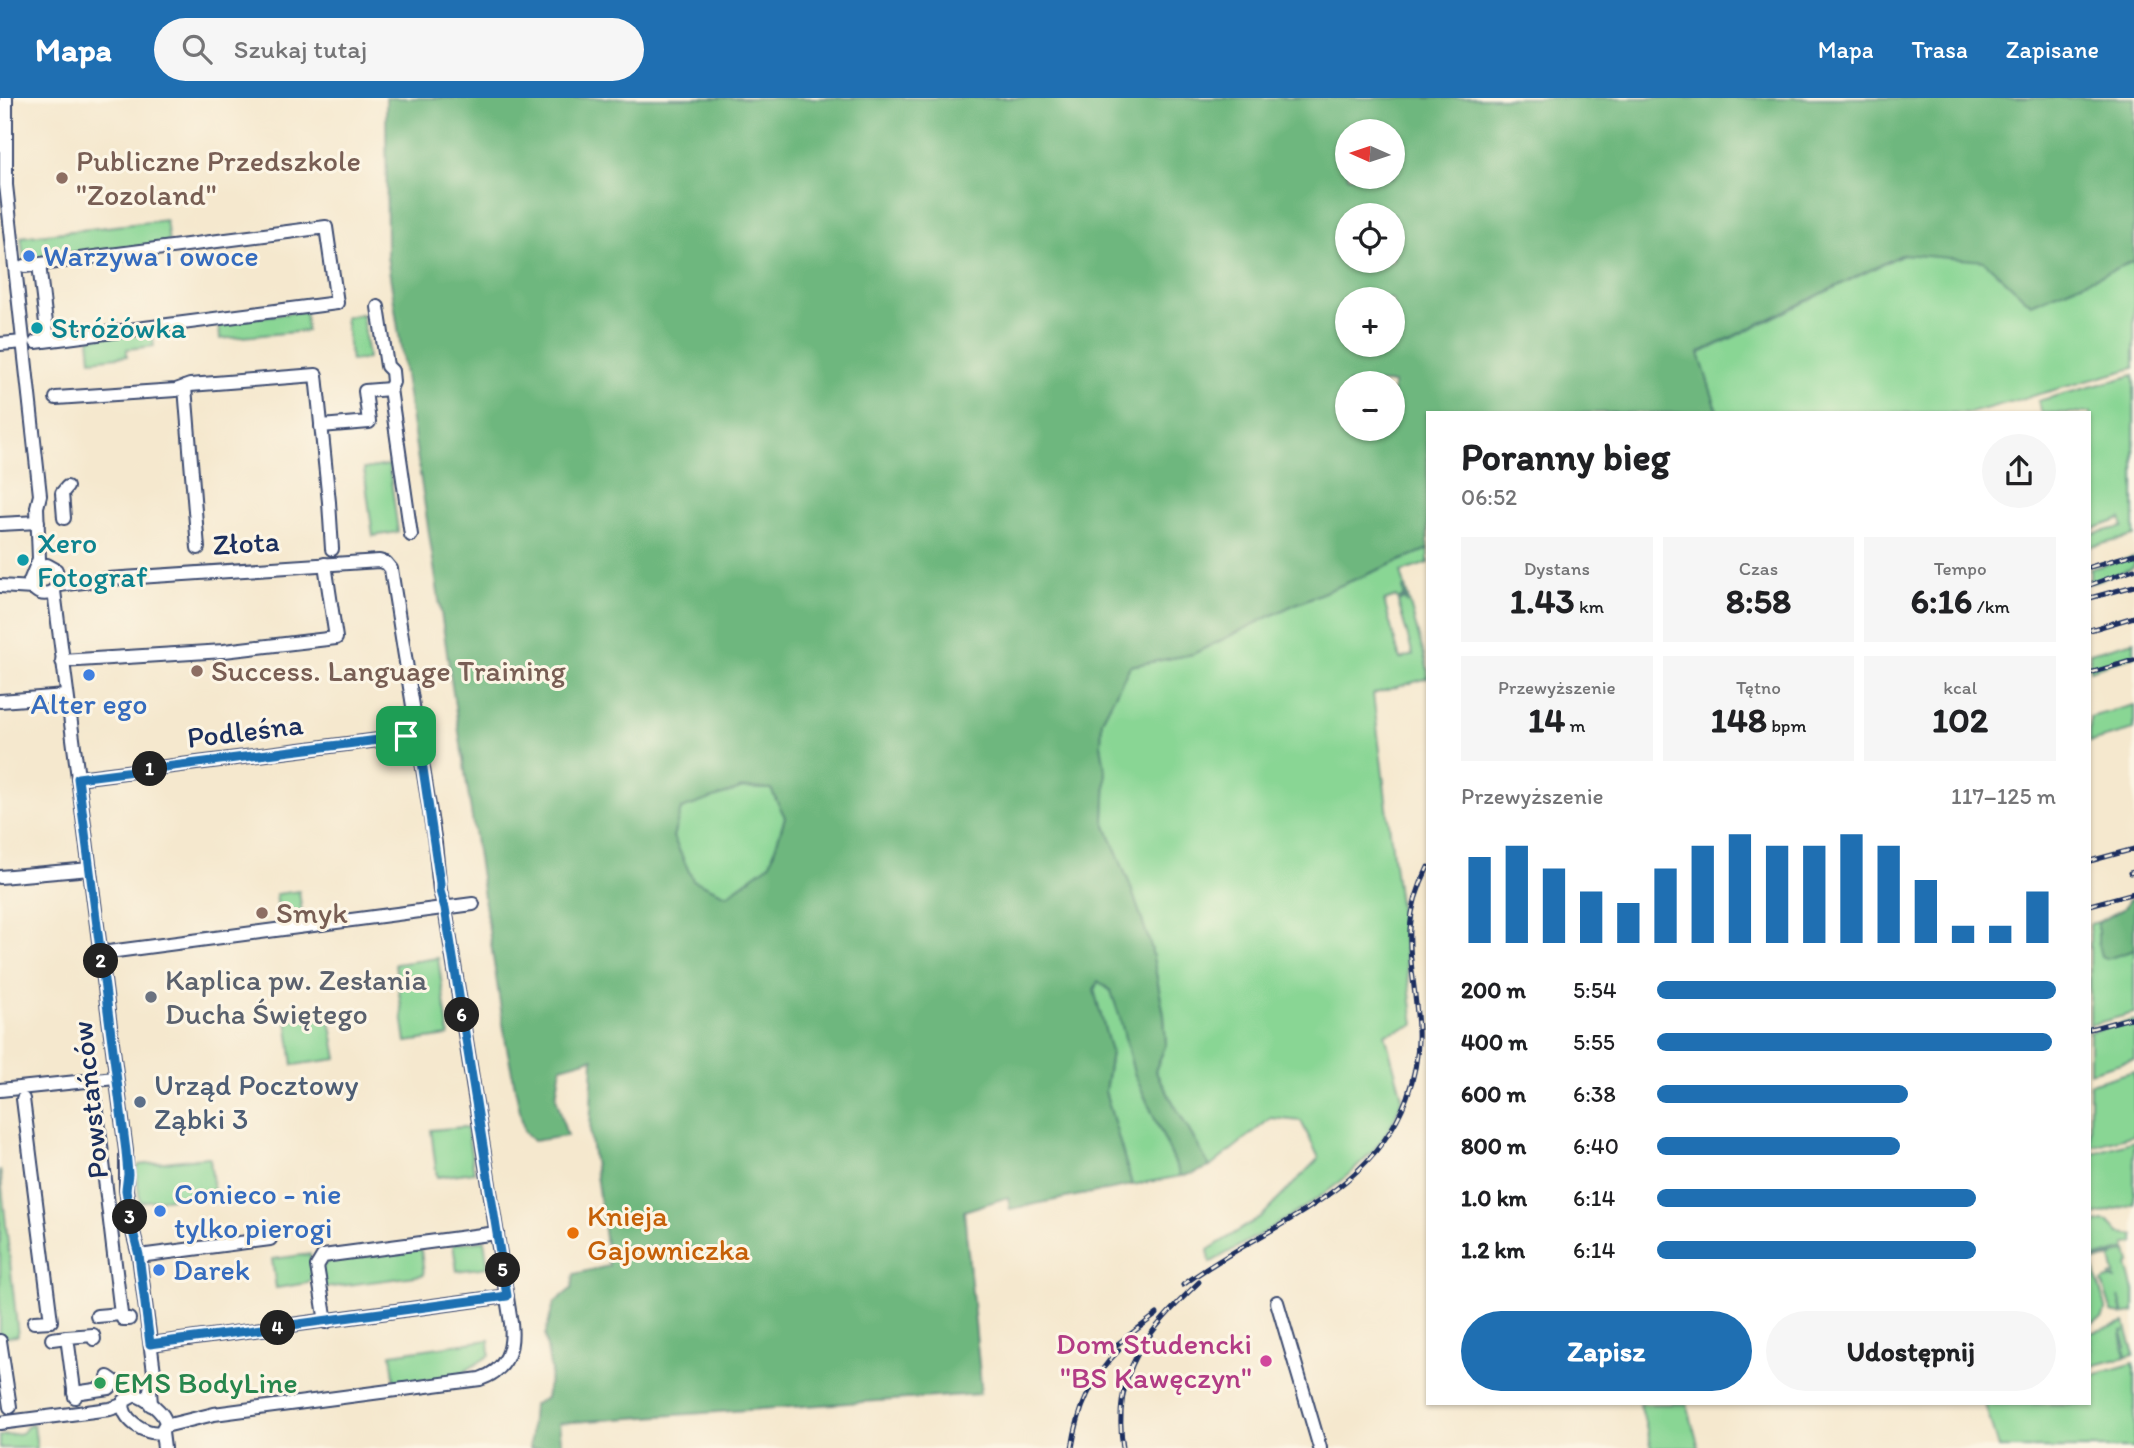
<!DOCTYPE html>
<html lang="pl">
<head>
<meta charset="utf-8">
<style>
  :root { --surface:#fff; --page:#f6f6f6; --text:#202124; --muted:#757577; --accent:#1f6fb2 }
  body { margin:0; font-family:Itim,sans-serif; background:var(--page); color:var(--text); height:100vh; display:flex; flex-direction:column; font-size:26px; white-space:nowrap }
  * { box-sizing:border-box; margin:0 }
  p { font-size:23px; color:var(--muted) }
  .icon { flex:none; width:38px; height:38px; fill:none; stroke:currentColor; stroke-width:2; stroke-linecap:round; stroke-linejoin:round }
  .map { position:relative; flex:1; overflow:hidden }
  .details { position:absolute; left:1426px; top:313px; width:665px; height:994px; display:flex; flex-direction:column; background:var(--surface); border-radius:0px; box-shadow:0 2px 5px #0004 }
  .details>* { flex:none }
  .needle { width:46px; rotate:273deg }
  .buttons { position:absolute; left:1335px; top:21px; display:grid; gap:14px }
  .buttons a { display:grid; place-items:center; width:70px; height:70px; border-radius:50%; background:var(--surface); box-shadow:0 2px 5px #0004; font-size:35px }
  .pin { position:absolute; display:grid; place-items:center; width:60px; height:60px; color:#fff; margin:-30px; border-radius:14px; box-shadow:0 4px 10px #0006 }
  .km { position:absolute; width:35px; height:35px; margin:-18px; border-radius:50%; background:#222; color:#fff; font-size:19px; line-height:35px; text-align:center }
  .round { display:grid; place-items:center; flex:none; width:74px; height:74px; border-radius:37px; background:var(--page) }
  .headline { display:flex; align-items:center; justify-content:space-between; height:119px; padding:0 35px }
  h1 { font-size:38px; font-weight:800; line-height:52px }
  .metrics { display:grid; grid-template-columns:repeat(3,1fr); gap:10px; height:119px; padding:7px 35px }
  .metrics div { display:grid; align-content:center; border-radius:0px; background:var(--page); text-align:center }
  .metrics b { font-size:35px; font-weight:800 }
  .metrics small { font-size:19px; font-weight:400 }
  .metrics p { font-size:19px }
  .chart { height:196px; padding:14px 35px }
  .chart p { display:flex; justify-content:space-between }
  .chart svg { width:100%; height:126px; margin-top:7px; stroke:var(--accent); stroke-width:6 }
  .primary-button { display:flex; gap:14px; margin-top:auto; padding:14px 35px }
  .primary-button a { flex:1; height:80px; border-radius:42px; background:var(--accent); color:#fff; font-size:28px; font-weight:800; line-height:80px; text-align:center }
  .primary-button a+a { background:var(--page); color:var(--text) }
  ul { padding:0 35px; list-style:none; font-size:23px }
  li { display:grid; grid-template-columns:112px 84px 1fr; align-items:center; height:52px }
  li i { height:18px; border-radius:9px; background:var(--accent) }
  header { display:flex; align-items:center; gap:42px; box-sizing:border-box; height:98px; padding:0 35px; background:var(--accent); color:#fff }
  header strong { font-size:33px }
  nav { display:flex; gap:38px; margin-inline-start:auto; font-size:24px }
  .search { width:490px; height:63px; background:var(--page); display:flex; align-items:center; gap:18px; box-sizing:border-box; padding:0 24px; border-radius:38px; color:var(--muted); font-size:26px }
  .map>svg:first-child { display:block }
  .green { fill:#89d694; stroke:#528279; stroke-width:2; fill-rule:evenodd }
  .forest { fill:#6eb77e; stroke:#44736e; stroke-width:2; fill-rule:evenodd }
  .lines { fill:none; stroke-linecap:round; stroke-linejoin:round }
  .minor-casing { stroke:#3c4b6f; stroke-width:16 }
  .minor { stroke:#fff; stroke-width:12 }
  .rail-casing { stroke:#1b2f5e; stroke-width:5 }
  .rail { stroke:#fcf5e5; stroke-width:2.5; stroke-dasharray:8; stroke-linecap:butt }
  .route-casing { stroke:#fff; stroke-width:14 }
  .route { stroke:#1f6fb2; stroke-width:9 }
  .education-dot { fill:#8d6e63; stroke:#fcf5e5; stroke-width:2.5 }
  .shop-dot { fill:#3f7fe0; stroke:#fcf5e5; stroke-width:2.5 }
  .culture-dot { fill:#0f9aa8; stroke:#fcf5e5; stroke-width:2.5 }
  .worship-dot { fill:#6b7280; stroke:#fcf5e5; stroke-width:2.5 }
  .service-dot { fill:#5c6f8a; stroke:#fcf5e5; stroke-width:2.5 }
  .food-dot { fill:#e8710a; stroke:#fcf5e5; stroke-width:2.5 }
  .hotel-dot { fill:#d1479c; stroke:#fcf5e5; stroke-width:2.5 }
  .leisure-dot { fill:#2e9e5b; stroke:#fcf5e5; stroke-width:2.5 }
  .labels { text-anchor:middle; stroke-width:6; stroke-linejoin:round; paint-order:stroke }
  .education-label { font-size:30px; fill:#785e54; stroke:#fcf5e5; text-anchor:start }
  .shop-label { font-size:30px; fill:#366cbe; stroke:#fcf5e5; text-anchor:start }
  .culture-label { font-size:30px; fill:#0d838f; stroke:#fcf5e5; text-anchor:start }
  .street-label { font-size:30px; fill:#1b2f5e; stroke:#fcf5e5 }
  .worship-label { font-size:30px; fill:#5b616d; stroke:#fcf5e5; text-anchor:start }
  .service-label { font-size:30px; fill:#4e5e75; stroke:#fcf5e5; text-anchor:start }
  .food-label { font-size:30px; fill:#c56008; stroke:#fcf5e5; text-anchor:start }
  .hotel-label { font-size:30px; fill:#b23c85; stroke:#fcf5e5; text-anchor:end }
  .leisure-label { font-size:30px; fill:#27864d; stroke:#fcf5e5; text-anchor:start }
</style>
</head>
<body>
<header>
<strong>Mapa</strong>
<div class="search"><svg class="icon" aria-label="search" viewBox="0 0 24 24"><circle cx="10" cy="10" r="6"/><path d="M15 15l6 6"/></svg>Szukaj tutaj</div>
<nav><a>Mapa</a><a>Trasa</a><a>Zapisane</a></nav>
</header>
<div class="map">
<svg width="2134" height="1350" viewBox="0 0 2134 1350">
  <rect width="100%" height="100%" fill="#fcf5e5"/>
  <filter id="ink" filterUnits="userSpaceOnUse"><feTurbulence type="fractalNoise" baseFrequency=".0143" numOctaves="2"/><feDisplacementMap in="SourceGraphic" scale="14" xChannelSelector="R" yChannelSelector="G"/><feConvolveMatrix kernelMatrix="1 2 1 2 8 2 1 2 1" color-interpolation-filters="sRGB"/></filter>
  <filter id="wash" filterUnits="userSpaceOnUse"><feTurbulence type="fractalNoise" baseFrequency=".00686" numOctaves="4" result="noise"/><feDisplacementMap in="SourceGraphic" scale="28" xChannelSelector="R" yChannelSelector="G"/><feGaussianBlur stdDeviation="1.57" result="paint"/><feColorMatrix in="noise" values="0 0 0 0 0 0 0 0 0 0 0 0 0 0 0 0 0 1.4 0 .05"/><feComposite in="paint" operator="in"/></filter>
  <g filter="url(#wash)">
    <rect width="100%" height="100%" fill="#f5e8ce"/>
    <!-- green -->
    <g class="green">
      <path d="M 166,122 L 169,145 L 24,163 L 21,139 Z"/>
      <path d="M 1903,156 L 1984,162 L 2031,206 L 2134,163 L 2134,270 L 1970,315 L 1718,315 L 1699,256 Z"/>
      <path d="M 305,213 L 307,233 L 220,241 L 219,224 Z"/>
      <path d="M 362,216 L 368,261 L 351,263 L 345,219 Z"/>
      <path d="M 152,232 L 154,248 L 127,251 L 127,258 L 91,262 L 89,240 Z"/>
      <path d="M 2134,277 L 2134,438 L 2090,449 L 2090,436 L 2123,429 L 2121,421 L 2090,432 L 2090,315 L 2042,315 L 2038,303 Z"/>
      <path d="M 389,367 L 398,434 L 373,438 L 364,371 Z"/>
      <path d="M 1428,451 L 1428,465 L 1401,474 L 1428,572 L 1428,580 L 1373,596 L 1414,927 L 1385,936 L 1402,999 C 1386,1075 1271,1128 1210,1165 L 1208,1152 L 1262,1118 L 1319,1060 L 1301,1023 L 1271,1020 L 1210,1069 L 1155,973 L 1166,946 L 1164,917 L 1151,849 L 1130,787 L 1104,723 L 1106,678 L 1101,646 L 1102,622 L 1130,568 L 1193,556 L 1291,508 ZM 1403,489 L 1407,505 L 1404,501 L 1398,504 L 1413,557 L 1400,561 L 1384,503 L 1396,499 L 1397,502 L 1404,499 Z"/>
      <path d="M 2134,459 L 2134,468 L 2130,471 L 2090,485 L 2090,471 Z"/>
      <path d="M 2134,543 L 2134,558 L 2090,572 L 2090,555 Z"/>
      <path d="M 2134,607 L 2134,632 L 2090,644 L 2090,619 Z"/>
      <path d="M 743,690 L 771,691 L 785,719 L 770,766 L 727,797 L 693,783 L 673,739 L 681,711 Z"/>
      <path d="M 299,793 L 303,823 L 280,826 L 276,796 Z"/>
      <path d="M 2098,824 L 2098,831 L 2107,860 L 2134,852 L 2134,915 L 2090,927 L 2090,826 Z"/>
      <path d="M 438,860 L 449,938 L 406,944 L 395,866 Z"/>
      <path d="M 1098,883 L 1111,893 L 1120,919 L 1134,975 L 1181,1078 L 1132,1087 L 1105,993 L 1111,954 L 1094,892 Z"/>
      <path d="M 329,916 L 337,961 L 293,967 L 287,922 Z"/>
      <path d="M 2134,922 L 2134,961 L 2090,974 L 2090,934 Z"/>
      <path d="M 2134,973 L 2134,1037 L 2090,1049 L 2090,986 Z"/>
      <path d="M 463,1029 L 467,1030 L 474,1074 L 437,1079 L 431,1032 Z"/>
      <path d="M 2134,1043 L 2134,1106 L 2090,1118 L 2090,1056 Z"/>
      <path d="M 208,1059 L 210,1061 L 214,1095 L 140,1104 L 136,1072 L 139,1067 Z"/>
      <path d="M 0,1071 L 18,1238 L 0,1239 Z"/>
      <path d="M 2103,1123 L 2109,1124 L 2119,1135 L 2134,1137 L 2134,1145 L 2125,1146 L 2126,1151 L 2090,1161 L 2090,1127 Z"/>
      <path d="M 484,1142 L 488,1169 L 457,1173 L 453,1146 Z"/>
      <path d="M 421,1151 L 424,1177 L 325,1190 L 322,1170 L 328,1163 Z"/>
      <path d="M 2127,1153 L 2130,1165 L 2127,1167 L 2134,1193 L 2134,1214 L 2124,1217 L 2119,1198 L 2123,1217 L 2112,1214 L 2102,1184 L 2107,1181 L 2115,1182 L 2114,1179 L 2109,1180 L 2115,1177 L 2111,1160 L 2115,1158 L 2092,1164 L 2106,1211 L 2101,1221 L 2090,1226 L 2090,1163 Z"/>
      <path d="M 310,1156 L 313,1179 L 308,1185 L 276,1190 L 272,1161 Z"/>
      <path d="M 2125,1225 L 2134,1257 L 2126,1259 L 2124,1250 L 2126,1249 L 2122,1234 L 2125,1233 L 2121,1233 L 2125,1259 L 2092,1268 L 2090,1235 Z"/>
      <path d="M 489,1242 L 490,1257 L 456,1279 L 395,1286 L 391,1256 Z"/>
      <path d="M 2134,1265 L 2134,1350 L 1998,1350 L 1985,1306 L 2090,1306 L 2090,1278 Z"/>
      <path d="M 1640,1306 L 1687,1306 L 1699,1350 L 1652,1350 Z"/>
      <path d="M 34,1327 L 37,1350 L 0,1350 L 0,1338 L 22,1335 L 28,1328 Z"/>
    </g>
    <!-- forest -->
    <g class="forest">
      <path d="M 386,0 L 2134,0 L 2134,163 L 2031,206 L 1984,163 L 1903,156 L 1699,255 L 1718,315 L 1428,315 L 1428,451 L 1291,508 L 1193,556 L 1130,568 L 1102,622 L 1101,646 L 1106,678 L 1104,723 L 1130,787 L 1151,849 L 1164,917 L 1166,946 L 1155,973 L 1210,1069 L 1195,1075 L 1181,1078 L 1134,975 L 1120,920 L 1111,893 L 1098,883 L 1094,892 L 1111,954 L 1105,993 L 1132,1087 L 1010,1111 L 1008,1099 L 964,1113 L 981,1287 L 979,1296 L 559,1325 L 562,1350 L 530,1350 L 533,1307 L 546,1300 L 551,1274 L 545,1238 L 547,1230 L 554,1205 L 572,1190 L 574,1176 L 609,1168 L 590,1035 L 593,960 L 561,969 L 556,999 L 567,1038 L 533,1043 L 524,1033 L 506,945 L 387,158 ZM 1348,33 L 1393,33 L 1393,79 L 1348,79 ZM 1348,117 L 1393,117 L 1393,163 L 1348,163 ZM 1393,201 L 1393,247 L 1348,247 L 1348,201 ZM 1348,285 L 1393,285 L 1393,331 L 1348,331 ZM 743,690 L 771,691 L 785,719 L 770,766 L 727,797 L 693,782 L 673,739 L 681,711 Z"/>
      <path d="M 2134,801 L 2134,852 L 2107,861 L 2101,858 L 2098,847 L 2098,824 L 2123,811 L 2129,802 Z"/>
    </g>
  </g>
  <g filter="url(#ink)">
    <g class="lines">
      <defs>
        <g id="minor">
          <path d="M 6,0 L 6,87 L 40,397 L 37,409 L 39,461 L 30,483 C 35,500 54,500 59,483 L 56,472 L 47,467 L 36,470"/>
          <path d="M 39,166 L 48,242"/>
          <path d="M 25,168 L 326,129 L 337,205 L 36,244"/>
          <path d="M 378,209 L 387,268 L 392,273 L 393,284 L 390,291"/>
          <path d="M 0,246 L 24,244"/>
          <path d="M 185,289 L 198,450"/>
          <path d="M 56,300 L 176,292 L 190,287 L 316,277 L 329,404 L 332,451"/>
          <path d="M 321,328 L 369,324 L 365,293 L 390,291 L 411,437"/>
          <path d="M 64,420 L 62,395 L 67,389"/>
          <path d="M 0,426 L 38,424"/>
          <path d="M 59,487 L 108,481 L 379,463 L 386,465 L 391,471 L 435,745 L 440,793 L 445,810 L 511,1225 C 514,1251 507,1272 480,1281 L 214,1316 L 165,1328"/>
          <path d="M 0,488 L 33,490"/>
          <path d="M 54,493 L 126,1053 L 126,1092 L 132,1130 L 139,1158 L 154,1274 L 150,1292 L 151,1307"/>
          <path d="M 62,563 L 224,553 L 336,540 L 325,466"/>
          <path d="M 0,603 L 66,598"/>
          <path d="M 78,680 L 418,637"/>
          <path d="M 0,779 L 90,771"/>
          <path d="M 101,855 L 473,806"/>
          <path d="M 94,989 L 121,1216 L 123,1221 L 129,1221"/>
          <path d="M 0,992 L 115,980"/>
          <path d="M 23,1001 L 51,1223 L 34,1224"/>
          <path d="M 139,1158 L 270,1141"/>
          <path d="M 1277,1204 L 1320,1350"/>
          <path d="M 97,1218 L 121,1216"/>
          <path d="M 326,1224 L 317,1168 L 323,1158 L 497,1135"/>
          <path d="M 52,1241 L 67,1239"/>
          <path d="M 0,1243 L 10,1309"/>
          <path d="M 151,1246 L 507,1198"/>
          <path d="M 74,1295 L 109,1290 L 115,1284 L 108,1279"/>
          <path d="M 135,1297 C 146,1300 164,1314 166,1325 L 161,1334 C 146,1338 119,1320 124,1303 Z"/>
          <path d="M 75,1299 L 67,1239 L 93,1237 L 94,1241"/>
          <path d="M 0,1325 L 110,1311 L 122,1307"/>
          <path d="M 162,1334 L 164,1350"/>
        </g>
      </defs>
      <!-- minor casing -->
      <use href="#minor" class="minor-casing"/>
      <!-- minor -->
      <use href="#minor" class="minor"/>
      <defs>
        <g id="rail">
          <path d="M 2090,469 L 2134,456"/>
          <path d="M 2090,487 L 2134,471"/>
          <path d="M 2090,500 L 2134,488"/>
          <path d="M 2090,532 L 2134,519"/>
          <path d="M 2090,575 L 2134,562"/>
          <path d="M 2090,763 L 2134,751"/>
          <path d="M 2130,775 L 2134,774"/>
          <path d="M 2090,807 L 2134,795"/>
          <path d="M 2090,931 L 2134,919"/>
          <path d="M 1183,1187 C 1263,1127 1370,1100 1407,999 C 1415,977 1419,953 1418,931 C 1415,866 1396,833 1428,769"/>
          <path d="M 1107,1254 L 1157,1216"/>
          <path d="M 1072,1350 C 1078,1311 1091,1280 1119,1252"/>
          <path d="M 1123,1350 C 1111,1273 1148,1233 1199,1184"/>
        </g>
      </defs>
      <!-- rail casing -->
      <use href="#rail" class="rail-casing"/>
      <!-- rail -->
      <use href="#rail" class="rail"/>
    </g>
  </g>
  <g class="lines" filter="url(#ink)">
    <defs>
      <path id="route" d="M 418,637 L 440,785 L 440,793 L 445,810 L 507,1198 L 150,1246 L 139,1157 L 132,1130 L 126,1092 L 128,1076 L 126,1053 L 78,680 Z"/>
    </defs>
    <!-- route casing -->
    <use href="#route" class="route-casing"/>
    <!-- route -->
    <use href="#route" class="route"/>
  </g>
  <!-- markers -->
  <g class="education-dot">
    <circle cx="62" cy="80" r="7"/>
    <circle cx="197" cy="573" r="7"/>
    <circle cx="262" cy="815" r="7"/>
  </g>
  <g class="shop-dot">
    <circle cx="29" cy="158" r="7"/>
    <circle cx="89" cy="577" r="7"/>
    <circle cx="160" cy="1113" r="7"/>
    <circle cx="159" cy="1172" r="7"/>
  </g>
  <g class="culture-dot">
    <circle cx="37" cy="230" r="7"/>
    <circle cx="23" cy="462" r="7"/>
  </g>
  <circle class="worship-dot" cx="151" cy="899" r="7"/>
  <circle class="service-dot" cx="140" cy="1004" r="7"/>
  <circle class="food-dot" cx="573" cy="1135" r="7"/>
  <circle class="hotel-dot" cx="1266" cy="1263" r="7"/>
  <circle class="leisure-dot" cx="100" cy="1285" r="7"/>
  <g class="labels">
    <!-- education labels -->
    <g class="education-label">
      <text x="76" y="73">Publiczne Przedszkole<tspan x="76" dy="34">"Zozoland"</tspan></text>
      <text x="211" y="583">Success. Language Training</text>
      <text x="276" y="825">Smyk</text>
    </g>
    <!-- shop labels -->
    <g class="shop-label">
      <text x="43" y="168">Warzywa i owoce</text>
      <text x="89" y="616" text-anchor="middle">Alter ego</text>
      <text x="174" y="1106">Conieco - nie<tspan x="174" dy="34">tylko pierogi</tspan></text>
      <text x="173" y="1182">Darek</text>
    </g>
    <!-- culture labels -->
    <g class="culture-label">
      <text x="51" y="240">Stróżówka</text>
      <text x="37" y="455">Xero<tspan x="37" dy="34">Fotograf</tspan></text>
    </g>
    <!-- street labels -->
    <g class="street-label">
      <text transform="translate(246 445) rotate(-4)" y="10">Złota</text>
      <text transform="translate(245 633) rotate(-7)" y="10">Podleśna</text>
      <text transform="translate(90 1002) rotate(-96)" y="10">Powstańców</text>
    </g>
    <!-- worship labels -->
    <g class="worship-label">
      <text x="165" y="892">Kaplica pw. Zesłania<tspan x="165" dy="34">Ducha Świętego</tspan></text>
    </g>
    <!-- service labels -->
    <g class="service-label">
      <text x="154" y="997">Urząd Pocztowy<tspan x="154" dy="34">Ząbki 3</tspan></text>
    </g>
    <!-- food labels -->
    <g class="food-label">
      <text x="587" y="1128">Knieja<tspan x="587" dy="34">Gajowniczka</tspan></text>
    </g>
    <!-- hotel labels -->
    <g class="hotel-label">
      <text x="1252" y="1256">Dom Studencki<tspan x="1252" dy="34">"BS Kawęczyn"</tspan></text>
    </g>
    <!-- leisure labels -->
    <g class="leisure-label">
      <text x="114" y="1295">EMS BodyLine</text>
    </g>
  </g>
</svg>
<div class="buttons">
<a><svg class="needle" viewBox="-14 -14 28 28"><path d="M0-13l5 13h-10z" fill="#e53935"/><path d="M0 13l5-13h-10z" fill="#757577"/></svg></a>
<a><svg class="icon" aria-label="locate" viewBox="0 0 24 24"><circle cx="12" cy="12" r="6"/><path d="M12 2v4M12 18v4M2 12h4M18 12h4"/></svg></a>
<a>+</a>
<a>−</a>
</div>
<div class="pin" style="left:406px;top:638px;background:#1e9e55"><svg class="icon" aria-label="arrive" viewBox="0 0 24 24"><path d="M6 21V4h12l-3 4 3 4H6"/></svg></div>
<b class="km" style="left:150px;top:671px">1</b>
<b class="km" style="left:101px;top:863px">2</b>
<b class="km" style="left:130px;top:1119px">3</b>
<b class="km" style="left:278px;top:1230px">4</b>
<b class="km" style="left:503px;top:1172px">5</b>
<b class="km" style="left:462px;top:917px">6</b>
<section class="details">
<div class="headline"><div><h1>Poranny bieg</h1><p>06:52</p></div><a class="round"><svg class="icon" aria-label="share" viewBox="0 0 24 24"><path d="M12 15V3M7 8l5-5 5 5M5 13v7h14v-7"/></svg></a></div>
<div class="metrics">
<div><p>Dystans</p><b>1.43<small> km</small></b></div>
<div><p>Czas</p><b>8:58</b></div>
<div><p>Tempo</p><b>6:16<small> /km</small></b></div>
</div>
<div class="metrics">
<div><p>Przewyższenie</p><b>14<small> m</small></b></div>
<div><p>Tętno</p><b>148<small> bpm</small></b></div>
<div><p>kcal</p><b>102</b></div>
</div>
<div class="chart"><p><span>Przewyższenie</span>117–125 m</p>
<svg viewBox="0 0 160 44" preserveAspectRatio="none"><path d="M5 44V14M15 44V10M25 44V18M35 44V26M45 44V30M55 44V18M65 44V10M75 44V6M85 44V10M95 44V10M105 44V6M115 44V10M125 44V22M135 44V38M145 44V38M155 44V26"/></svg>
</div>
<ul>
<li><b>200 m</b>5:54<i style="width:100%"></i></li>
<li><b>400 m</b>5:55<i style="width:99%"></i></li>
<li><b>600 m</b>6:38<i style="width:63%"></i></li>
<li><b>800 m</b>6:40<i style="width:61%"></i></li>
<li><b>1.0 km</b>6:14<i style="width:80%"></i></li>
<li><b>1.2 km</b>6:14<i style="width:80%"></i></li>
</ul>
<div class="primary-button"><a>Zapisz</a><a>Udostępnij</a></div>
</section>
</div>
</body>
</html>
